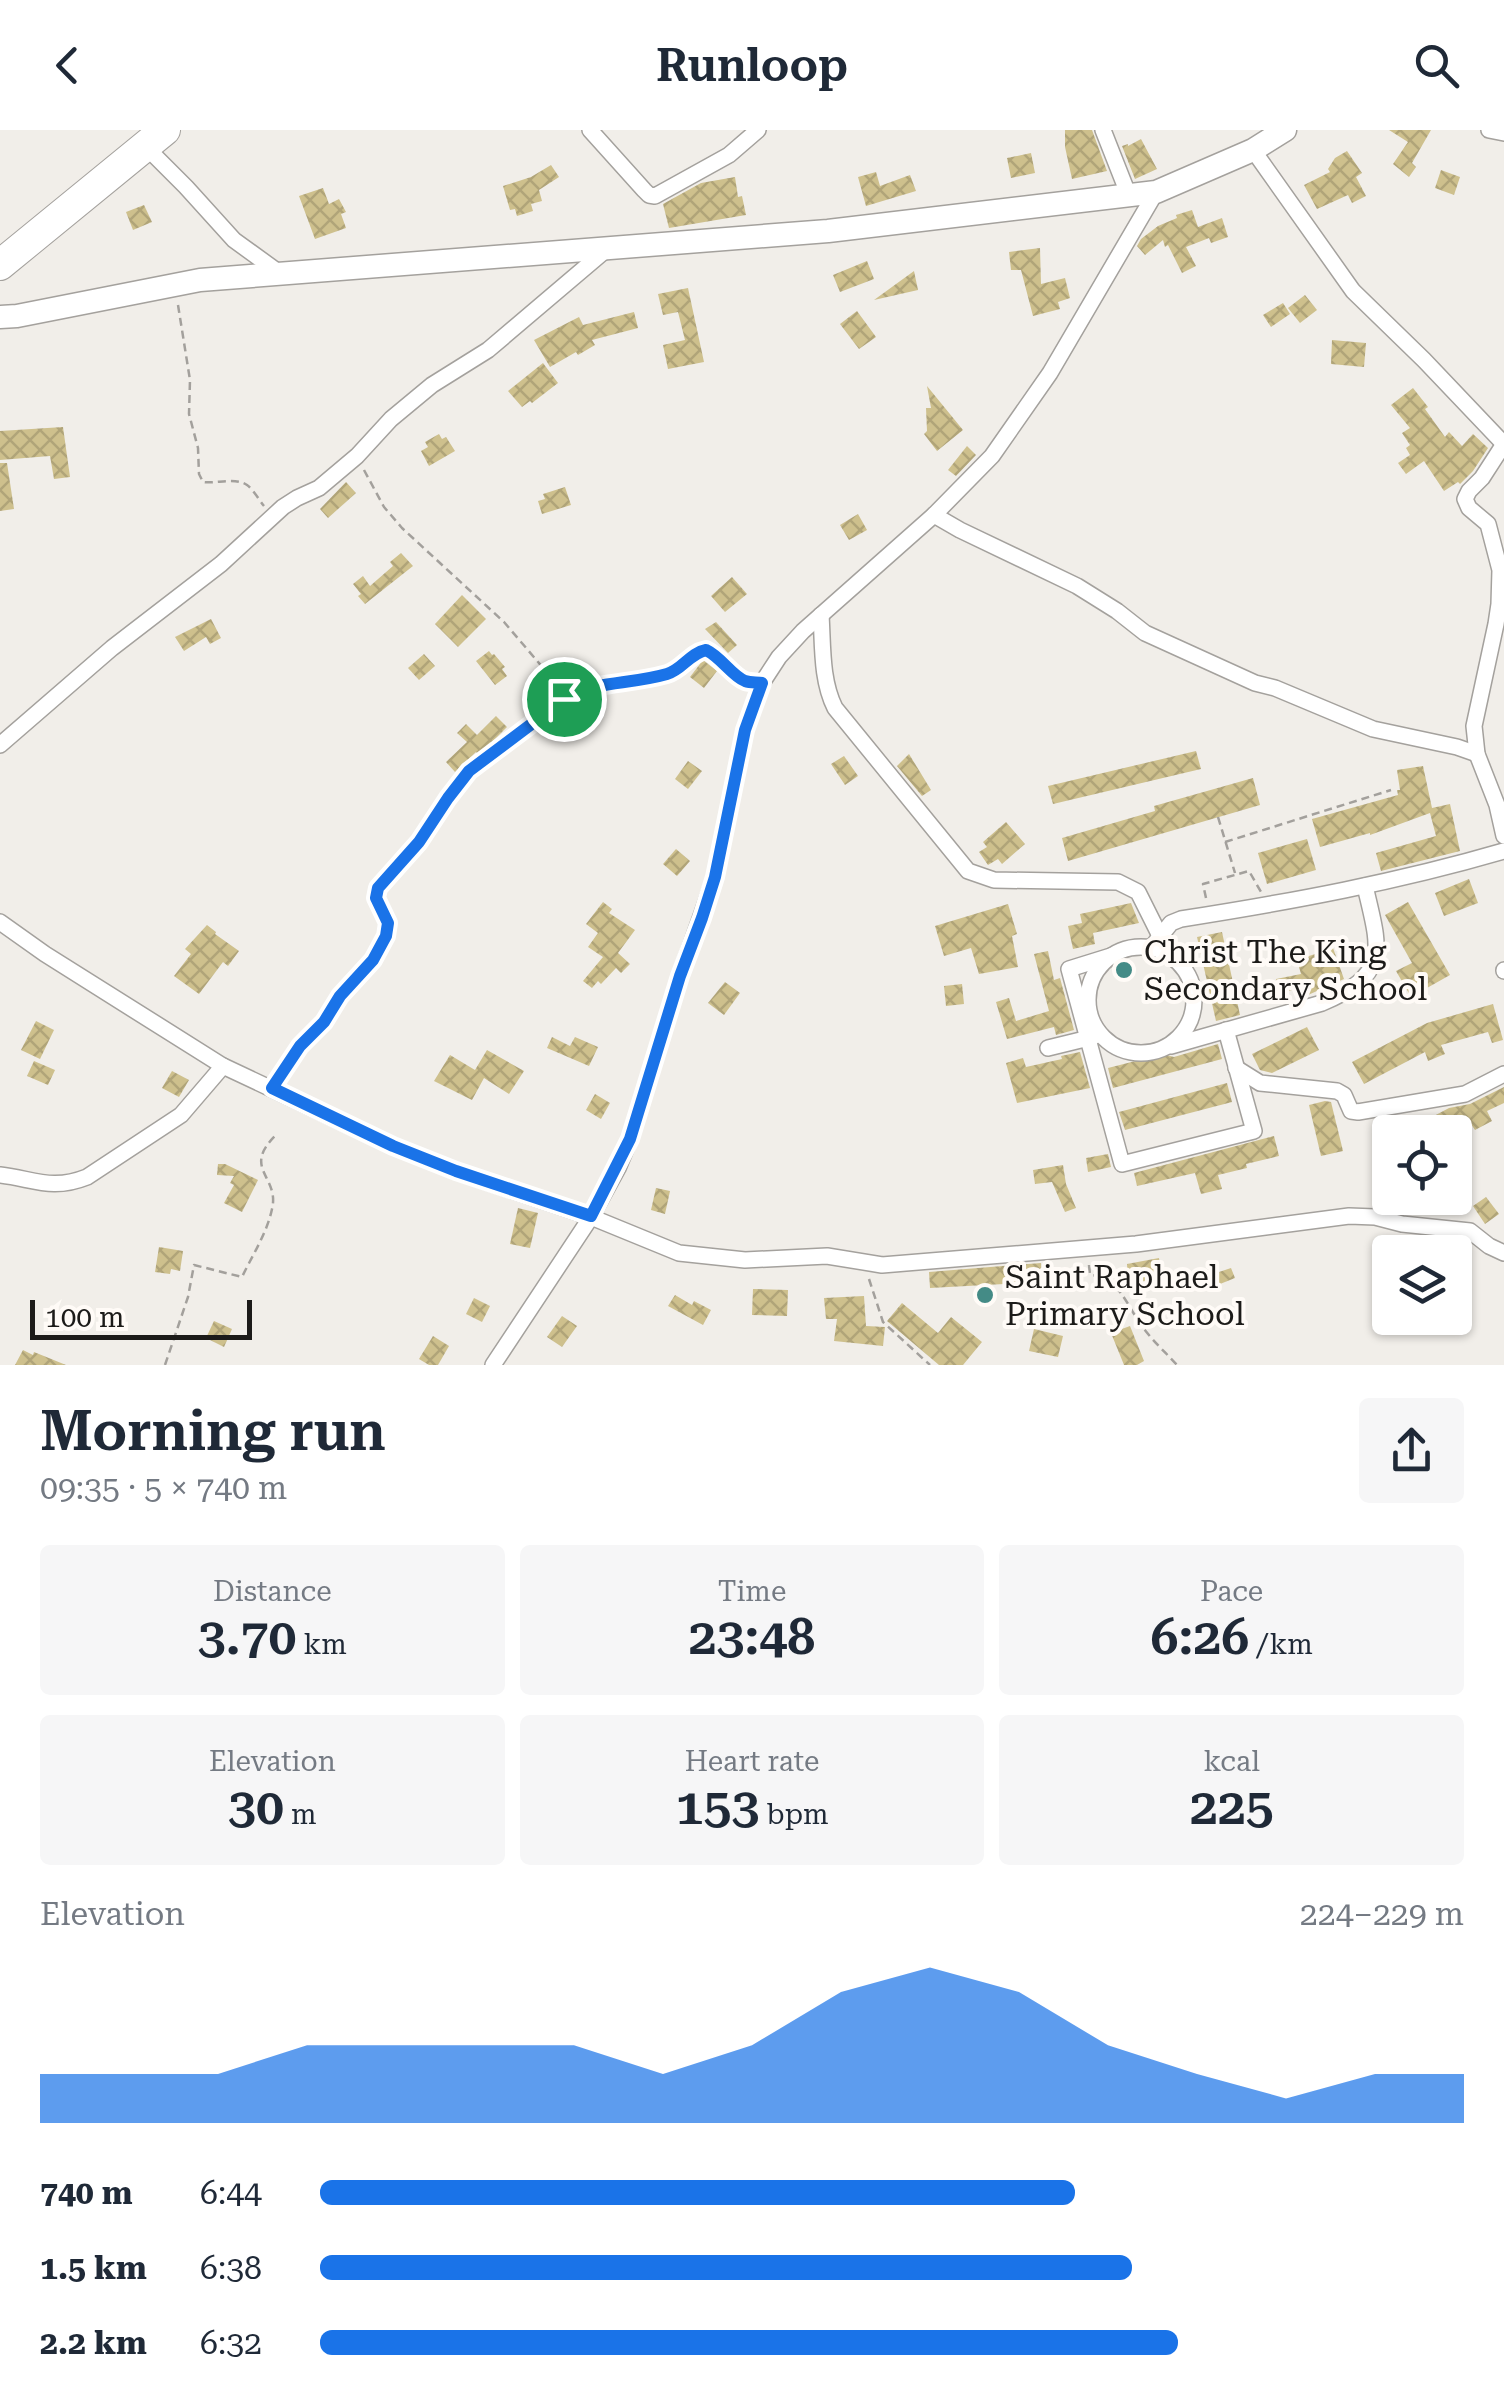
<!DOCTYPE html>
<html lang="en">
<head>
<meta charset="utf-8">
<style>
  :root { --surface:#fff; --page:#f6f6f7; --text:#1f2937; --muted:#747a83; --accent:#1a73e8 }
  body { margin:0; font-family:"Roboto Serif",serif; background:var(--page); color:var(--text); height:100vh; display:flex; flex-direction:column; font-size:38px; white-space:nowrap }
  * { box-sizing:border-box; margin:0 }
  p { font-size:32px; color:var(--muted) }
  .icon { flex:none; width:55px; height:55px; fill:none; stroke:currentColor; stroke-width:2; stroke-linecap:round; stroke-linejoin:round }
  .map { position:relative; height:1235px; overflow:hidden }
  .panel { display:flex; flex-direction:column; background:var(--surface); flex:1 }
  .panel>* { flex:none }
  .tools { position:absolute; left:1372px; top:985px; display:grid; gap:20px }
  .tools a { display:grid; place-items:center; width:100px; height:100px; border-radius:10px; background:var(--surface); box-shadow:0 2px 8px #0004; font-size:50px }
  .scale { position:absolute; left:30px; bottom:25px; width:222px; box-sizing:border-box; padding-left:10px; border:5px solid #1c1b19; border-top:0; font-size:28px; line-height:35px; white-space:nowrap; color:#1c1b19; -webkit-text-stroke:8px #fffbf7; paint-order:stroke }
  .pin { position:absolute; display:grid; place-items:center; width:85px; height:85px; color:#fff; margin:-42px; border:5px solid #fff; border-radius:50%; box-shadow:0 2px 10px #0007 }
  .round { display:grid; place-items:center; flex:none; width:105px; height:105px; border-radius:10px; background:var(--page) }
  .summary { display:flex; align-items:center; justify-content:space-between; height:170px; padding:0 40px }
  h1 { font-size:55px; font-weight:600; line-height:75px }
  .metrics { display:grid; grid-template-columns:repeat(3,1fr); gap:15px; height:170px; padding:10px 40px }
  .metrics div { display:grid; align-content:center; border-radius:10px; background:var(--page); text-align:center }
  .metrics b { font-size:50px; font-weight:600 }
  .metrics small { font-size:28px; font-weight:400 }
  .metrics p { font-size:28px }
  .chart { height:280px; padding:20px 40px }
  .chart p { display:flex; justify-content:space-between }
  .chart svg { width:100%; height:180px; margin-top:10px; fill:var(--accent); opacity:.7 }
  ul { padding:0 40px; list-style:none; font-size:32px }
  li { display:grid; grid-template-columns:160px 120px 1fr; align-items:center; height:75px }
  li i { height:25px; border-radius:12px; background:var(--accent) }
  header { display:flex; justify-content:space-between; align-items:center; height:130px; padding:0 40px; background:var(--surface); font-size:45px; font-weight:600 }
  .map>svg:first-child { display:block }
  .building { fill:url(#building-cross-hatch) }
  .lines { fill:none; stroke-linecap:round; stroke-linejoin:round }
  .street-casing { stroke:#a4a19d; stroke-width:18 }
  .secondary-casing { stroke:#a4a19d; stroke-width:25 }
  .highway-casing { stroke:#a4a19d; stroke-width:32 }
  .path { stroke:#a3a09c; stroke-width:2.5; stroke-dasharray:8 5; stroke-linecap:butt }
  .street { stroke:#fff; stroke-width:15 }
  .secondary { stroke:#fff; stroke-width:22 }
  .highway { stroke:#fff; stroke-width:30 }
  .route-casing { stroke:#fff; stroke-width:20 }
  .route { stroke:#1a73e8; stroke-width:12 }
  .poi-dot { fill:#448b86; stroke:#fffbf7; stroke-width:4 }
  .labels { text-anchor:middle; stroke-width:8; stroke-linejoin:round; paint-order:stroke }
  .poi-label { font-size:32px; fill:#1c1b19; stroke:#fffbf7; text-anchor:start }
</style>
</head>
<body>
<header><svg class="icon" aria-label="back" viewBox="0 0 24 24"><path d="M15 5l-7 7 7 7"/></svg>Runloop<svg class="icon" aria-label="search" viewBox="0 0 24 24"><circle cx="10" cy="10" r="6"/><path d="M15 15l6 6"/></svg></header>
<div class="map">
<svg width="1504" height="1235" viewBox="0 0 1504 1235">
  <defs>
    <pattern id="building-cross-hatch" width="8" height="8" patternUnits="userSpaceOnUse" patternTransform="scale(2.5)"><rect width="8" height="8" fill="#cec08d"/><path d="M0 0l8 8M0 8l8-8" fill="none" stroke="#b0a479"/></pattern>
  </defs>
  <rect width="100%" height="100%" fill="#f1eee9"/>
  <!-- building -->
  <g class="building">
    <path d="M 1065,0 L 1092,0 L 1107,41 L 1072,49 L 1065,17 Z"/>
    <path d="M 1389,0 L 1431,0 L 1412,33 L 1416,37 L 1409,47 L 1393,34 L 1408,12 Z"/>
    <path d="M 1141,9 L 1157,39 L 1135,49 L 1122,16 L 1128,14 L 1128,16 Z"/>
    <path d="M 1347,21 L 1362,43 L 1356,47 L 1366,66 L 1352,73 L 1348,65 L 1317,79 L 1304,55 L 1330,42 L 1328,39 L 1335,28 Z"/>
    <path d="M 1031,23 L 1035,43 L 1011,48 L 1007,28 Z"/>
    <path d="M 551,35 L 559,47 L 539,60 L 542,71 L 531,74 L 533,81 L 517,86 L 515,79 L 510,80 L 503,56 L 531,47 Z"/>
    <path d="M 1441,40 L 1460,47 L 1454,65 L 1435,58 Z"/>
    <path d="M 876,42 L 880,56 L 910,45 L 916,61 L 866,76 L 858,47 Z"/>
    <path d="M 735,47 L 738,67 L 742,66 L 746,85 L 669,98 L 663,74 L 701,53 Z"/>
    <path d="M 323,58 L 329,74 L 339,69 L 346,82 L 341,84 L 346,98 L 315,109 L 299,66 Z"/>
    <path d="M 144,75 L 152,92 L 133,100 L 126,82 Z"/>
    <path d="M 1192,80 L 1198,97 L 1222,88 L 1228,107 L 1211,113 L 1209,108 L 1186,117 L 1196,136 L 1182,143 L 1168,115 L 1165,117 L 1163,110 L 1145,125 L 1137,116 L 1141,109 L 1158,96 L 1177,88 L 1176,85 Z"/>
    <path d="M 1040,118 L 1041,154 L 1065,148 L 1070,168 L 1058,172 L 1060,179 L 1033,186 L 1021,140 L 1011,140 L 1009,122 Z"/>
    <path d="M 867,131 L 874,149 L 840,162 L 833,145 Z"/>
    <path d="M 914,141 L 918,160 L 874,170 Z"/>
    <path d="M 688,158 L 704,232 L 668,239 L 663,215 L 685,210 L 678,182 L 663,185 L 658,164 Z"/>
    <path d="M 1305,165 L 1317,180 L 1300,193 L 1288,178 Z"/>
    <path d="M 1283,173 L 1290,184 L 1271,197 L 1263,185 Z"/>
    <path d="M 857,181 L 876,207 L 859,219 L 840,194 Z"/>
    <path d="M 634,182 L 638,198 L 592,210 L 595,215 L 578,225 L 576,222 L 550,237 L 534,210 L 579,187 L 583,195 Z"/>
    <path d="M 1332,210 L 1366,213 L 1364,237 L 1331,234 Z"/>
    <path d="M 543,233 L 558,253 L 532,273 L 530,271 L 522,277 L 508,261 Z"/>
    <path d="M 927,256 L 963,300 L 937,321 L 924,304 L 927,301 L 926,278 L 931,278 Z"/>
    <path d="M 1413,258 L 1428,277 L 1425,279 L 1445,307 L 1449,302 L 1462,316 L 1473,304 L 1488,318 L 1473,341 L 1460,354 L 1458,352 L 1444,361 L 1424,331 L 1406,344 L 1398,333 L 1410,325 L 1406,318 L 1410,315 L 1402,303 L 1410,298 L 1391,275 Z"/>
    <path d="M 63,297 L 70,347 L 54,349 L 50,326 L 0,330 L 0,301 Z"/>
    <path d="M 439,304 L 442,309 L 446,307 L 455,321 L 429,336 L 421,321 L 428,317 L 425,312 Z"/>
    <path d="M 967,316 L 976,325 L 956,346 L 948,340 Z"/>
    <path d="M 0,333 L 7,333 L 14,379 L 0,381 Z"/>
    <path d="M 346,352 L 356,363 L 328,388 L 320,379 Z"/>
    <path d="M 565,357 L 571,375 L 542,384 L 538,371 L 545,369 L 543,364 Z"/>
    <path d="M 858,384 L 867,400 L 849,410 L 840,395 Z"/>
    <path d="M 401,423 L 413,436 L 365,474 L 358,466 L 361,464 L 353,454 L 363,446 L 370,456 L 393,436 L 390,432 Z"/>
    <path d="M 732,447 L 747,464 L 725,482 L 711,466 Z"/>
    <path d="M 462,465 L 486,489 L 458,517 L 435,494 Z"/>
    <path d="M 211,489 L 221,508 L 210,514 L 206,507 L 184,521 L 175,507 Z"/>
    <path d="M 716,492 L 737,515 L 728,523 L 705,499 Z"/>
    <path d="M 489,521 L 492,525 L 494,524 L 505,537 L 502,539 L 507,546 L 495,555 L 476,531 Z"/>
    <path d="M 424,524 L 435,536 L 419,550 L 408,538 Z"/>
    <path d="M 703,530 L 717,541 L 704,558 L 690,547 Z"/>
    <path d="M 496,586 L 507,597 L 479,625 L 476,622 L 455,642 L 446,632 L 467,612 L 457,603 L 466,594 L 477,605 Z"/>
    <path d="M 1196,621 L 1201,639 L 1053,674 L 1048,656 Z"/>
    <path d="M 909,624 L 931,660 L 922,666 L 897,636 Z"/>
    <path d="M 844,626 L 858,646 L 845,655 L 831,634 Z"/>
    <path d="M 688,631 L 702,641 L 688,659 L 675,649 Z"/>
    <path d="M 1423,636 L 1432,678 L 1450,674 L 1460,721 L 1381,741 L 1376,723 L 1436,706 L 1430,683 L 1370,705 L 1370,703 L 1320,717 L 1312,689 L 1398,665 L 1397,660 L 1400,660 L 1397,640 Z"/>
    <path d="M 1253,648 L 1260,675 L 1068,731 L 1062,708 L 1155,681 L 1154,676 Z"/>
    <path d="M 1006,692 L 1025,714 L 1002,734 L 998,729 L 988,735 L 979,722 L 987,717 L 983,712 Z"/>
    <path d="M 1307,709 L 1316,740 L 1267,754 L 1258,723 Z"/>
    <path d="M 676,719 L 690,731 L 677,746 L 663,734 Z"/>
    <path d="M 1469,749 L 1478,773 L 1444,786 L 1435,763 Z"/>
    <path d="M 603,772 L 612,779 L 609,783 L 635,800 L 618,823 L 630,834 L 621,843 L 616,838 L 601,854 L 598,851 L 592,858 L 583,851 L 603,827 L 588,817 L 598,803 L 586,794 Z"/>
    <path d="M 1408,772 L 1450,845 L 1411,867 L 1396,841 L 1412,833 L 1385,785 Z"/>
    <path d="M 1131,773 L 1139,793 L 1093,803 L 1095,814 L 1073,819 L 1068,796 L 1082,793 L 1080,784 Z"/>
    <path d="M 1008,774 L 1017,804 L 1012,806 L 1018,837 L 979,844 L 971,818 L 944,826 L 935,796 Z"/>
    <path d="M 207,795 L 216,802 L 215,804 L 239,821 L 228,836 L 223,832 L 199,864 L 174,846 L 191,824 L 185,819 Z"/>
    <path d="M 1222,802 L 1240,885 L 1216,891 L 1197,807 Z"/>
    <path d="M 1333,818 L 1344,849 L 1308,865 L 1305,857 L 1279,863 L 1276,849 L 1301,844 L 1297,830 Z"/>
    <path d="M 1048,821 L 1054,850 L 1060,848 L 1074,900 L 1056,905 L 1054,897 L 1007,909 L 996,872 L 1009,868 L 1016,891 L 1049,881 L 1034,824 Z"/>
    <path d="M 725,852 L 740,863 L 724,885 L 708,873 Z"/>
    <path d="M 962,854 L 964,874 L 946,876 L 944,856 Z"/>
    <path d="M 1493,874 L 1503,910 L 1492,913 L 1488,902 L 1441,915 L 1445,924 L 1428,931 L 1425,922 L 1364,954 L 1352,932 L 1427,893 Z"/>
    <path d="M 36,891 L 54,900 L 40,929 L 21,920 Z"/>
    <path d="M 1307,897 L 1319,920 L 1272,943 L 1260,940 L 1252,924 Z"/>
    <path d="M 552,907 L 570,916 L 575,907 L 598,917 L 589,936 L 547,918 Z"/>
    <path d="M 1218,914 L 1222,929 L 1113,958 L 1108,938 L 1163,924 L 1174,927 Z"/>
    <path d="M 487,920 L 524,941 L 509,964 L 484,948 L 472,970 L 434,951 L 450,925 L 475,940 Z"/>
    <path d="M 1080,922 L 1090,958 L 1017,973 L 1006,933 L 1023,928 L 1026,937 L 1062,929 L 1061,926 Z"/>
    <path d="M 34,931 L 55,940 L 48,955 L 27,946 Z"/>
    <path d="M 172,941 L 189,950 L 179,967 L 162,958 Z"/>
    <path d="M 1227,953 L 1232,972 L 1125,1000 L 1119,982 Z"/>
    <path d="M 1504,957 L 1504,973 L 1487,981 L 1492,991 L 1475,1000 L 1469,991 L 1448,1002 L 1404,1002 L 1449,978 L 1470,974 Z"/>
    <path d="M 595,964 L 610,973 L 601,989 L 586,980 Z"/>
    <path d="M 1325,971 L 1331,972 L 1343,1021 L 1321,1026 L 1309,975 Z"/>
    <path d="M 1274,1006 L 1279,1026 L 1246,1034 L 1247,1038 L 1218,1045 L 1222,1059 L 1201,1064 L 1195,1043 L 1137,1056 L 1134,1043 Z"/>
    <path d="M 1108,1024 L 1111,1037 L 1088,1042 L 1086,1028 Z"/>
    <path d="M 218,1034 L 225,1034 L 258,1050 L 242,1082 L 224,1073 L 234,1055 L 230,1053 L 234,1046 L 217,1045 Z"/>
    <path d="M 1063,1035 L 1066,1054 L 1076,1078 L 1065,1082 L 1052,1052 L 1035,1054 L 1033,1040 Z"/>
    <path d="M 656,1058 L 670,1061 L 665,1084 L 651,1080 Z"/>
    <path d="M 1486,1067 L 1499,1084 L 1485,1094 L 1473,1076 Z"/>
    <path d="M 518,1078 L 538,1083 L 530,1118 L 510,1114 Z"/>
    <path d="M 159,1117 L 183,1121 L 180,1141 L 171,1139 L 170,1144 L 155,1142 Z"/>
    <path d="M 1159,1128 L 1162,1148 L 1128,1154 L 1127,1134 Z"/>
    <path d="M 1041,1133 L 1042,1152 L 930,1158 L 929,1142 Z"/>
    <path d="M 1231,1138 L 1235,1148 L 1205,1160 L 1200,1145 L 1215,1139 L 1216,1143 Z"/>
    <path d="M 753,1159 L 788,1160 L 787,1186 L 752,1185 Z"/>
    <path d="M 675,1165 L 692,1175 L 694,1171 L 711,1180 L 703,1195 L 668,1176 Z"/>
    <path d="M 864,1166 L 866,1196 L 885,1197 L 883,1216 L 834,1211 L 837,1189 L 826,1189 L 824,1168 Z"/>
    <path d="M 474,1168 L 490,1176 L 482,1192 L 466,1184 Z"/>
    <path d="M 902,1173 L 938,1203 L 951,1187 L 982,1212 L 963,1235 L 939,1235 L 887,1191 Z"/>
    <path d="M 562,1186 L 577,1196 L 562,1217 L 547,1207 Z"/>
    <path d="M 214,1191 L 232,1199 L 224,1217 L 206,1208 Z"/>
    <path d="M 1130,1196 L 1144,1231 L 1137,1235 L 1124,1235 L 1111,1203 Z"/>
    <path d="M 1034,1199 L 1063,1206 L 1058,1227 L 1029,1221 Z"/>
    <path d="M 433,1206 L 449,1216 L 438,1235 L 429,1235 L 419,1229 Z"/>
    <path d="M 23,1220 L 33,1225 L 34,1222 L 66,1235 L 15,1235 Z"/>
  </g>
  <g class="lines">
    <defs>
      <g id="street">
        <path d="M 590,0 L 644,60 L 649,65 L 655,66 L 729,25 L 758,0"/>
        <path d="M 1103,0 L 1129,66"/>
        <path d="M 1489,0 L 1504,3"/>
        <path d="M 146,17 L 186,57 L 234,110 L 281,144"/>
        <path d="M 1253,20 L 1353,161 L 1424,230 L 1504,314"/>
        <path d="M 1504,314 L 1482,348 L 1469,361 L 1465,369 L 1469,378 L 1488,394 L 1500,440 L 1499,474 L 1496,494 L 1474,596 L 1477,624 L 1497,675 L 1504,706"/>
        <path d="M 934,385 L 960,400 L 1077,456 L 1117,481 L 1145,503 L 1255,553 L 1275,558 L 1373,599 L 1457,617 L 1477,624"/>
        <path d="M 821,485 C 823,516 821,550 835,578 L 968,741 L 994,750 L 1118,752 L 1138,762 L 1160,806"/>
        <path d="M 0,615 L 112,518 L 221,434 L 283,377 L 297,368 L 319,358 L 357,326 L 391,289 L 432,255 L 488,220 L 607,119"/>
        <path d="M 0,792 L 45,824 L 223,936 L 393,1016 L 455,1041 L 591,1087 L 679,1123 L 745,1130 L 827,1126 L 882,1135 L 1136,1114 L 1349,1086 L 1375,1087 L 1402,1094 L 1470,1101 L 1489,1116 L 1504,1123"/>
        <circle cx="1141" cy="870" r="53"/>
        <path d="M 1151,818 L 1171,793 L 1181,789 C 1290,772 1398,752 1504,721"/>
        <path d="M 1114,825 L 1069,839 L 1122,1034 L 1254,1001 L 1226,900"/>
        <path d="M 1504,840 L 1504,841"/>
        <path d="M 1171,916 L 1322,873 C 1392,844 1379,817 1365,756"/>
        <path d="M 1048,918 L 1093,907"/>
        <path d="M 1236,938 L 1260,953 L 1337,961 L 1344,965 L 1351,981 L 1358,982 L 1465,964 L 1504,944"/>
        <path d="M 0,1045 C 34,1049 52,1061 87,1047 L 181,985 L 223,936"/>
        <path d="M 493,1235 L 591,1087 L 618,1038 L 630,1009 L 680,846 L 715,747 L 745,600 L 762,553 L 779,527 L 803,501 L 934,385 L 992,326 L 1050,243 L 1156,62"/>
      </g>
      <path id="secondary" d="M 0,187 L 17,186 L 200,150 L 828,101 L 1156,62 L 1253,20 L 1285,0"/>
      <path id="highway" d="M 0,135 L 165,0"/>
    </defs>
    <!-- street casing -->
    <use href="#street" class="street-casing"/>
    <!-- secondary casing -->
    <use href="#secondary" class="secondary-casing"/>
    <!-- highway casing -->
    <use href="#highway" class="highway-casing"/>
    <!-- path -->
    <g class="path">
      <path d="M 178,175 L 190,250 L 189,284 L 198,318 L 199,344 L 203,352 C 216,354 235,347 247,355 C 253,359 259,370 264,376"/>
      <path d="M 364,340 L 384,377 L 402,398 L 504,492 L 550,546 L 563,569"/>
      <path d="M 1218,687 L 1235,743"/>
      <path d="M 1225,712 L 1391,660"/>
      <path d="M 1206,768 L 1203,754 L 1249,741 L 1261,762"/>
      <path d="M 282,944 L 300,916 L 324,892 L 340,866 L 373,830 L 385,805 L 388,793 L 376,768 L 379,758 L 419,712 L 447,668 L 469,641 L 574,563 L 589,557 L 673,542 L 698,521 L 706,520 L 713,523 L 744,550"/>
      <path d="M 1089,1135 L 1090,1145 C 1119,1145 1128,1179 1144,1199 C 1154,1212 1166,1223 1177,1235"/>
      <path d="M 869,1149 L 883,1192 L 930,1235"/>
      <path d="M 165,1235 L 188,1167 L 194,1135 L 242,1147 C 252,1126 267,1103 272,1079 C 280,1046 241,1039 276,1005"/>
    </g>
    <!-- street -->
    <use href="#street" class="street"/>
    <!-- secondary -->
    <use href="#secondary" class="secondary"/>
    <!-- highway -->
    <use href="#highway" class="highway"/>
  </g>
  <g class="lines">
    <defs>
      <path id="route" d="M 706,520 C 721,527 732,546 745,551 C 751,553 757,552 762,553 L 745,600 L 715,747 L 702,788 L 680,846 L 630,1009 L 591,1086 L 456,1041 L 393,1016 L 272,958 L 300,916 L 324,892 L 340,866 L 373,830 L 386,806 L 388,793 L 376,768 L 378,758 L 419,712 L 448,668 L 469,641 L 574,562 C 604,552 636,553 667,544 C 682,540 690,523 706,520 Z"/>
    </defs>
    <!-- route casing -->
    <use href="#route" class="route-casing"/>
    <!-- route -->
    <use href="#route" class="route"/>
  </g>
  <!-- markers -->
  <g class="poi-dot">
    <circle cx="1124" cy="840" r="10"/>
    <circle cx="985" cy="1165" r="10"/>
  </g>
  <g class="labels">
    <!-- poi labels -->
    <g class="poi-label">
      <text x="1144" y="833">Christ The King<tspan x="1144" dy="37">Secondary School</tspan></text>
      <text x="1005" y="1158">Saint Raphael<tspan x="1005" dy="37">Primary School</tspan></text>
    </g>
  </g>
</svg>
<div class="tools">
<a><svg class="icon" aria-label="locate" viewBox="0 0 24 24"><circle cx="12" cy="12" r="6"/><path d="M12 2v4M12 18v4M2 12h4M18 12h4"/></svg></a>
<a><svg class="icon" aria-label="layers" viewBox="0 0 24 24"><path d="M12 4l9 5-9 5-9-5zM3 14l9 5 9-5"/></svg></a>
</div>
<div class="scale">100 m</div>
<div class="pin" style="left:564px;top:569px;background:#1e9e55"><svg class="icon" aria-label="arrive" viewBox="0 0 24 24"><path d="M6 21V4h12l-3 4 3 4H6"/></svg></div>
</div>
<section class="panel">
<div class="summary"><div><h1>Morning run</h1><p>09:35 · 5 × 740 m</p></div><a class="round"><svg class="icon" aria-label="share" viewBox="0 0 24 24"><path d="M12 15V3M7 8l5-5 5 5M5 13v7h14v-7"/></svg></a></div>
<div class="metrics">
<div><p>Distance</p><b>3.70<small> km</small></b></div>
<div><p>Time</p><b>23:48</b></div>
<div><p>Pace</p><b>6:26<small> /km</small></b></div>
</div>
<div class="metrics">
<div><p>Elevation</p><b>30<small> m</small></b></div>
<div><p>Heart rate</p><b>153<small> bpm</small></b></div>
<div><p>kcal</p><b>225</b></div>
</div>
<div class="chart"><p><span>Elevation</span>224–229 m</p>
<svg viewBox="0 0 160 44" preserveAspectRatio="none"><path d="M0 44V32L10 32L20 32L30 25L40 25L50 25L60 25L70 32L80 25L90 12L100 6L110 12L120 25L130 32L140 38L150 32L160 32V44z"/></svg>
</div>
<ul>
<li><b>740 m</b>6:44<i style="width:66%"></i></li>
<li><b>1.5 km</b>6:38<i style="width:71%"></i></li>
<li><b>2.2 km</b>6:32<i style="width:75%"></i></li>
</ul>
</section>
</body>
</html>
